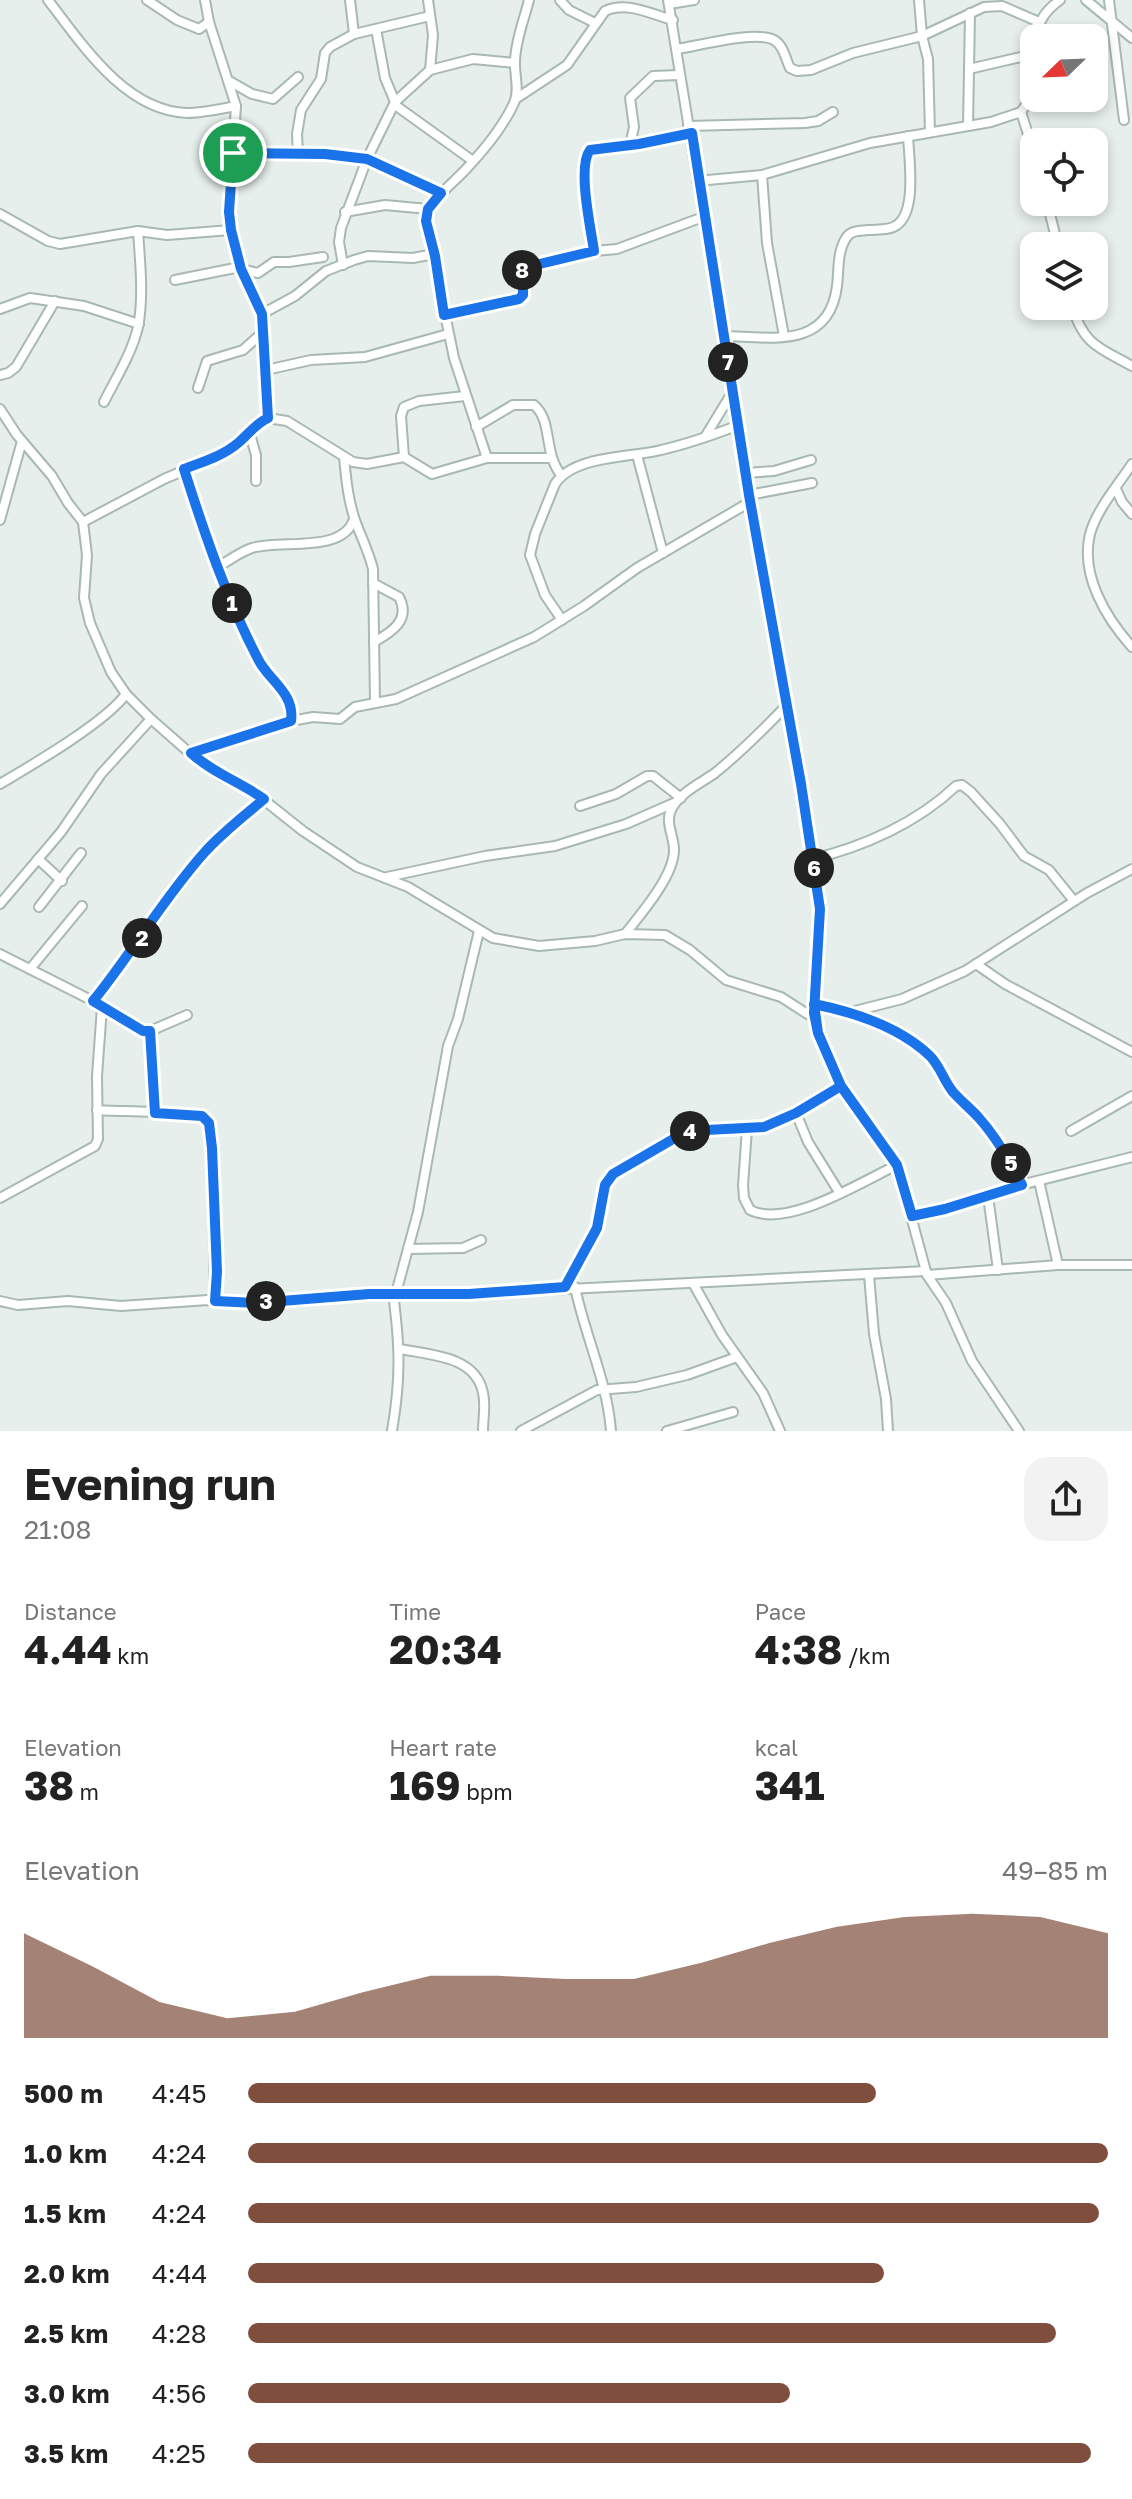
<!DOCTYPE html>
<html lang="en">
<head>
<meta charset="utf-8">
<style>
  :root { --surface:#fff; --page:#f2f2f2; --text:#222; --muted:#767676; --accent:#804e3d }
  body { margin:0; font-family:"Golos Text",sans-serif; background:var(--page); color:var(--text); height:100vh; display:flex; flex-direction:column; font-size:30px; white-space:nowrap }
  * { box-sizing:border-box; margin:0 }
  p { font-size:26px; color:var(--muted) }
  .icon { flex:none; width:44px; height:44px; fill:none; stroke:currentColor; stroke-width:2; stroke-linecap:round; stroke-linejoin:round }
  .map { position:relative; height:1431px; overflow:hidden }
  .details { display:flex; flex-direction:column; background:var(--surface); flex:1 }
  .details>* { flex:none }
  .needle { width:52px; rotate:247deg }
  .buttons { position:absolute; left:1020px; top:24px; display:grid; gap:16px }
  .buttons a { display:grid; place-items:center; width:88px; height:88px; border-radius:16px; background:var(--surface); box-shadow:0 4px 12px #0003; font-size:40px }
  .pin { position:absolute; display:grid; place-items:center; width:68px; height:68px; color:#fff; margin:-34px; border:4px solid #fff; border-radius:50%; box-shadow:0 2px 8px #0007 }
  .km { position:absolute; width:40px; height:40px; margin:-20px; border-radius:50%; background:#222; color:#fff; font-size:22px; line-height:40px; text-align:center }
  .round { display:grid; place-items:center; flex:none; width:84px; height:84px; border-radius:24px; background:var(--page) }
  .summary { display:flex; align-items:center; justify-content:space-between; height:136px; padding:0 24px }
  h1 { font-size:44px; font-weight:700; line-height:60px }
  .figures { display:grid; grid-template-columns:repeat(3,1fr); gap:12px; height:136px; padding:8px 24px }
  .figures div { display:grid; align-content:center }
  .figures b { font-size:40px; font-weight:700 }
  .figures small { font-size:22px; font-weight:400 }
  .figures p { font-size:22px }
  .chart { height:224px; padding:16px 24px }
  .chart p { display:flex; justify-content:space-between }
  .chart svg { width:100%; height:144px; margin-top:8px; fill:var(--accent); opacity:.7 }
  ul { padding:0 24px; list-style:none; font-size:26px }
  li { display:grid; grid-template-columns:128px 96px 1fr; align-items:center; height:60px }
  li i { height:20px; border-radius:10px; background:var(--accent) }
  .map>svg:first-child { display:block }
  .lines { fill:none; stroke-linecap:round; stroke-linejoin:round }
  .minor-casing { stroke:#a8b8b2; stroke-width:12 }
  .minor { stroke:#fff; stroke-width:8 }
  .route-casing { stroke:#fff; stroke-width:16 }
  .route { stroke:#1a73e8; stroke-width:10 }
</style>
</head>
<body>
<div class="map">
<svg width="1132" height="1431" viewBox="0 0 1132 1431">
  <rect width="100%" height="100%" fill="#e6efeb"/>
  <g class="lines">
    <defs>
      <g id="minor">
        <path d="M 48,0 C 82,44 125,111 187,113 C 203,113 220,109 236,106"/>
        <path d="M 147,0 L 177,20 L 199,29 L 209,22"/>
        <path d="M 205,0 L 209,22 L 236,106 L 229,212 L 241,269 L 262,314 L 268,418"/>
        <path d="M 350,0 L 354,34"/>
        <path d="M 560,0 L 569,10 L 595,23"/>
        <path d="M 668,0 L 749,495 L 801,784 L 815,875 L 820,909 L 814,1013 L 818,1033 L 841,1086 L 897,1165 L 927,1275 L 946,1303 L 972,1361 L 1019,1431"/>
        <path d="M 919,0 L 922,36 L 928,59 L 930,132"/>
        <path d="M 1086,0 L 1132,38"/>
        <path d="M 1109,0 L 1124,120"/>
        <path d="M 669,4 L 694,0"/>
        <path d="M 376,29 L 385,78 L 395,102"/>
        <path d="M 1036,38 C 1039,20 1045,11 1060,0"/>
        <path d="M 677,49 C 698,46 756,30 774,40 C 784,46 785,58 790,68 L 797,71 L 811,70 L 853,53 L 922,36 L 984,7 L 1002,6 L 1039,22"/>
        <path d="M 969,69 L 1034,54"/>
        <path d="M 430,70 L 473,59 L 515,63"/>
        <path d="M 231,82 L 252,94 L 273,99 L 298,77"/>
        <path d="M 517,98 L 567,65 L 605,11 C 628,1 650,14 673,20"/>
        <path d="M 395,105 L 473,161"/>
        <path d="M 1021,112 L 1034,153"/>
        <path d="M 688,126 L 805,123 L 818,121 L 833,112"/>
        <path d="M 968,126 L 970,13"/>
        <path d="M 630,145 L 634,127 L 630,98 L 653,76 L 679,75"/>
        <path d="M 233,153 L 325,154 L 367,159 L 441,193"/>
        <path d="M 298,154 L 297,134 L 301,110 L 321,79 L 325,53 L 330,47 L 354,34 L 430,16"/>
        <path d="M 762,175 L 767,243 L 784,336"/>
        <path d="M 697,181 L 762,175 L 870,143 L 991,122 L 1021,112 L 1030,99 L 1034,71"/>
        <path d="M 1047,202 L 1058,246"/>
        <path d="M 345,212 L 385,205 L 428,209"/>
        <path d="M 0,214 L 48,241 L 60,244 L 138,231 L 167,235 L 231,230"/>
        <path d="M 594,251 C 590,225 578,174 589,151 L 692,133"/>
        <path d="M 343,265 L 339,242 L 341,228 L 367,159 L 395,102 L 430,70 L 433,35 L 428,0"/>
        <path d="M 241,269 L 258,273 L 274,262 L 289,262 L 323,257"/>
        <path d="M 175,280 L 240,267"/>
        <path d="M 1072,306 C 1084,346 1100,348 1132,366"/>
        <path d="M 0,309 L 30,298 L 37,299 L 84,306 L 139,324"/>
        <path d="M 262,314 L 295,296 L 326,271 L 354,260 L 368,256 L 413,258 L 434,254"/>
        <path d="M 444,315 L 519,299 L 523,295 L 522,271 L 526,266 L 594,251 L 617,249 L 703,217"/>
        <path d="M 724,336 C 771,337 829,350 837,286 C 839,271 837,252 846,238 C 851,230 859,231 868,230 C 877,229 889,231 897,225 C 917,211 909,158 908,136"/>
        <path d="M 266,370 L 311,360 L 365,357 L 448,334"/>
        <path d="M 0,375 L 8,373 L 16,367 L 55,301"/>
        <path d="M 198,388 L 207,361 L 243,350 L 262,333"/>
        <path d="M 104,402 C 116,378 132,353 138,327 C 144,297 140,261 138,231"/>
        <path d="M 0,409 L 17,435 L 52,476 L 68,503 L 83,522 L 87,555 L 84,598 L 90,623 L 111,672 L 126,694 L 151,719 L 200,762 L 222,777 L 250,789 L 303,831 L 357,867 L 408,887 L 493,938 L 539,946 L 595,941 L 625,934 L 665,935 L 690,950 L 726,980 L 781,997 L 809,1015 L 814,1013"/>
        <path d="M 476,427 L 513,405 L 534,405 C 553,421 543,452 561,475"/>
        <path d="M 249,431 L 256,455 L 256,481"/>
        <path d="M 705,437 L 733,391"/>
        <path d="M 637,455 L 663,553"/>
        <path d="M 344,457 C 346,478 348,500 355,520 C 361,537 369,552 373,569 L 375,703"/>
        <path d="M 404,457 L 401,416 L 404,407 L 419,401 L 465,396"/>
        <path d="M 487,458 L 454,358 L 426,221 C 431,197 452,185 467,168 C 485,149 503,127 514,103 C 520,90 514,74 515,60 C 516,39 524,20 529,0"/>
        <path d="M 1132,464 C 1118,485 1097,509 1090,534 C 1080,575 1106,618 1132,647"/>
        <path d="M 184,469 L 199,516 L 241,623 L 260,663 L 291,703 L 291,721"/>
        <path d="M 746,473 L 774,471 L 811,460"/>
        <path d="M 1116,489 L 1122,502 L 1132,514"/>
        <path d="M 749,495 L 812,483"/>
        <path d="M 0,520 L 22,441"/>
        <path d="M 83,522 L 164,479 L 220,455 L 238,443 L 258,422 L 268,418 L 287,421 L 353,462 L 367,464 L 404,457 L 432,474 L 487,458 L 550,458"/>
        <path d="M 219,566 C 230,560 240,552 252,548 C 281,539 343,554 354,519"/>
        <path d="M 373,583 L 399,597 C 411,620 392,632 374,642"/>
        <path d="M 562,620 L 545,595 L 530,555 L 535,534 L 555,484 C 574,455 630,458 661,450 C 687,444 713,435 739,425"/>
        <path d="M 191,753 L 291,721 L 313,717 L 340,719 L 355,707 L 396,699 L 534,637 L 584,606 L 637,568 L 750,502"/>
        <path d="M 0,784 C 32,765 106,722 126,694"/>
        <path d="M 580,806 L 616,794 L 647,776 L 653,776 L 681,798"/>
        <path d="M 38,859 L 62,881"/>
        <path d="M 812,859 C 863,847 917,823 956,786 L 962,785 L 971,792 L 1000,824 L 1024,856 L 1049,870 L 1074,901"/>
        <path d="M 387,877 L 485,856 L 555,846 L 626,824 L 674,803"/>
        <path d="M 0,904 L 61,832 L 101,774 L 151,719"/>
        <path d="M 39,907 L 81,853"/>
        <path d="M 625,934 C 641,914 674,876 674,850 C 674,835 664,822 672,808 C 681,792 701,783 715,773 C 741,752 764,729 787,705"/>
        <path d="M 0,954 L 93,1001 L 143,1031 L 150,1031 L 187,1015"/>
        <path d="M 976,964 L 1005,984 L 1132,1052"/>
        <path d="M 30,969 L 82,906"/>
        <path d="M 93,1001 L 206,851 L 264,799"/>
        <path d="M 814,1004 C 853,1012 901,1026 930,1056 C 940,1066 944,1081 954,1092 C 961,1101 971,1109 979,1118 C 997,1138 1010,1161 1022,1185"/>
        <path d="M 851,1012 L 902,999 L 965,971 L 1087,893 L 1132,869"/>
        <path d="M 150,1031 L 155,1113"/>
        <path d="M 97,1110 C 119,1112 193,1110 207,1120 L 212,1148 L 215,1301"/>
        <path d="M 796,1113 L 808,1142 L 839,1192"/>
        <path d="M 747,1129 L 743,1185 L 744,1198 L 750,1210 C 787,1229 861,1182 897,1165"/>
        <path d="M 1071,1131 L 1132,1096"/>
        <path d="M 1039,1181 L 1058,1265"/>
        <path d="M 988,1196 L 998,1270"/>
        <path d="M 0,1198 L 95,1146 L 98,1139 L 97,1076 L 102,1007"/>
        <path d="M 912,1216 L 945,1209 L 1013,1187 L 1132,1157"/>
        <path d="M 408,1249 L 463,1248 L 481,1240"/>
        <path d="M 869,1275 L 874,1334 L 886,1399 L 888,1431"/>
        <path d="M 927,1275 L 1058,1265 L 1132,1265"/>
        <path d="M 693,1283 L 722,1335 L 763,1393 L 780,1431"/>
        <path d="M 565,1287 L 597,1228 L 605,1185 L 613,1174 L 687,1131 L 764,1127 L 796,1113 L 841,1086"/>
        <path d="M 575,1287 C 585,1336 607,1380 611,1431"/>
        <path d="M 396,1293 L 418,1212 L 448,1046 L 458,1019 L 479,931"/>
        <path d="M 0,1301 L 18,1305 L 68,1301 L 121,1306 L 208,1300 L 256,1303 L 369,1294 L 469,1294 L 926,1271"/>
        <path d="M 400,1349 C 431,1355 476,1356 483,1393 C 486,1405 483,1418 483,1431"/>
        <path d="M 392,1431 C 401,1378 400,1346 393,1293"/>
        <path d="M 521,1431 L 597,1390 L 636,1387 L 687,1375 L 737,1357"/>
        <path d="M 667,1431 L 733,1412"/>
      </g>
    </defs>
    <!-- minor casing -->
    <use href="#minor" class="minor-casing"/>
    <!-- minor -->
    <use href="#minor" class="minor"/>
  </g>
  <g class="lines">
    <defs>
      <path id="route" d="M 233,153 L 229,212 L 231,230 L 241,269 L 262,314 L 268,418 C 255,424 249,434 238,443 C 223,456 202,462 184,469 C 204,532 227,600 258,659 C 269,681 295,693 291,721 L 191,753 C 213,773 240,782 264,799 C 243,817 222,833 204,853 C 163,899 132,953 93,1001 L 143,1031 L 150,1031 L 155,1113 L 202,1116 L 209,1123 L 212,1148 L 217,1272 L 215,1301 L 256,1303 L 369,1294 L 469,1294 L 565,1287 L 597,1228 L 605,1185 L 613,1174 L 687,1131 L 764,1127 L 796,1113 L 841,1086 L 818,1033 L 814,1004 C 853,1012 900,1027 930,1056 C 940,1066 944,1081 953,1092 C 961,1101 971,1109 979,1118 C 997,1138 1010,1161 1022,1185 L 945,1209 L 912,1216 L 897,1165 L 841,1086 L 818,1033 L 814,1013 L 820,909 L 801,784 L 749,495 L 692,133 L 639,144 L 590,150 C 577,167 591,229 594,251 L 523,268 L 523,295 L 519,299 L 444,315 L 435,256 L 426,221 L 428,209 L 441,193 L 367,159 L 325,154 L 233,153"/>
    </defs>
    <!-- route casing -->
    <use href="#route" class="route-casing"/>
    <!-- route -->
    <use href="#route" class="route"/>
  </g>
</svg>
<div class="buttons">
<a><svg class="needle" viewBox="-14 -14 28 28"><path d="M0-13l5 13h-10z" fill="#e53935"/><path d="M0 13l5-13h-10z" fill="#767676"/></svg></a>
<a><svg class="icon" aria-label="locate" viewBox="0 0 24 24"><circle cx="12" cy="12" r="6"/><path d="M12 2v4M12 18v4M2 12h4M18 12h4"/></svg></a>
<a><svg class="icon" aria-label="layers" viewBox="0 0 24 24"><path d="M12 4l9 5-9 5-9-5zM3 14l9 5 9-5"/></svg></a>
</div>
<div class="pin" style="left:233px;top:153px;background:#1e9e55"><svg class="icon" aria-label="arrive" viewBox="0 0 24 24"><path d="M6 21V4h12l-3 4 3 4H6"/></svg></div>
<b class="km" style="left:232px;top:603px">1</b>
<b class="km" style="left:142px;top:938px">2</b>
<b class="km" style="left:266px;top:1301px">3</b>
<b class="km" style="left:690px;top:1131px">4</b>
<b class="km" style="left:1011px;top:1163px">5</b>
<b class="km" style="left:814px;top:868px">6</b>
<b class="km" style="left:728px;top:362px">7</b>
<b class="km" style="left:522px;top:270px">8</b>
</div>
<section class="details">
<div class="summary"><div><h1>Evening run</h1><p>21:08</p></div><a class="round"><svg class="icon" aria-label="share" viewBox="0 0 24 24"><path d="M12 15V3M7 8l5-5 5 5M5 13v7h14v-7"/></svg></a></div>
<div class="figures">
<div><p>Distance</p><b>4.44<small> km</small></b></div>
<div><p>Time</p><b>20:34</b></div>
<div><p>Pace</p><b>4:38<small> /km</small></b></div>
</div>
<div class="figures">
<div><p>Elevation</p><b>38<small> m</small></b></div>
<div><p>Heart rate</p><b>169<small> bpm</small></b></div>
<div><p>kcal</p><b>341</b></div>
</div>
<div class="chart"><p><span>Elevation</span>49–85 m</p>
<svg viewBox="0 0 160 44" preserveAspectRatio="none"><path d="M0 44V12L10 22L20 33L30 38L40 36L50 30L60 25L70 25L80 26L90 26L100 21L110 15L120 10L130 7L140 6L150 7L160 12V44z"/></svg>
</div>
<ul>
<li><b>500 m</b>4:45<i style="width:73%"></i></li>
<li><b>1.0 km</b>4:24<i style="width:100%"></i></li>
<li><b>1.5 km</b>4:24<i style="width:99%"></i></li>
<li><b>2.0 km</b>4:44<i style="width:74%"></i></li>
<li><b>2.5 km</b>4:28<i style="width:94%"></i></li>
<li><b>3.0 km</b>4:56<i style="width:63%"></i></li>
<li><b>3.5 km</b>4:25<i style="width:98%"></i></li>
</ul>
</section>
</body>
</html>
